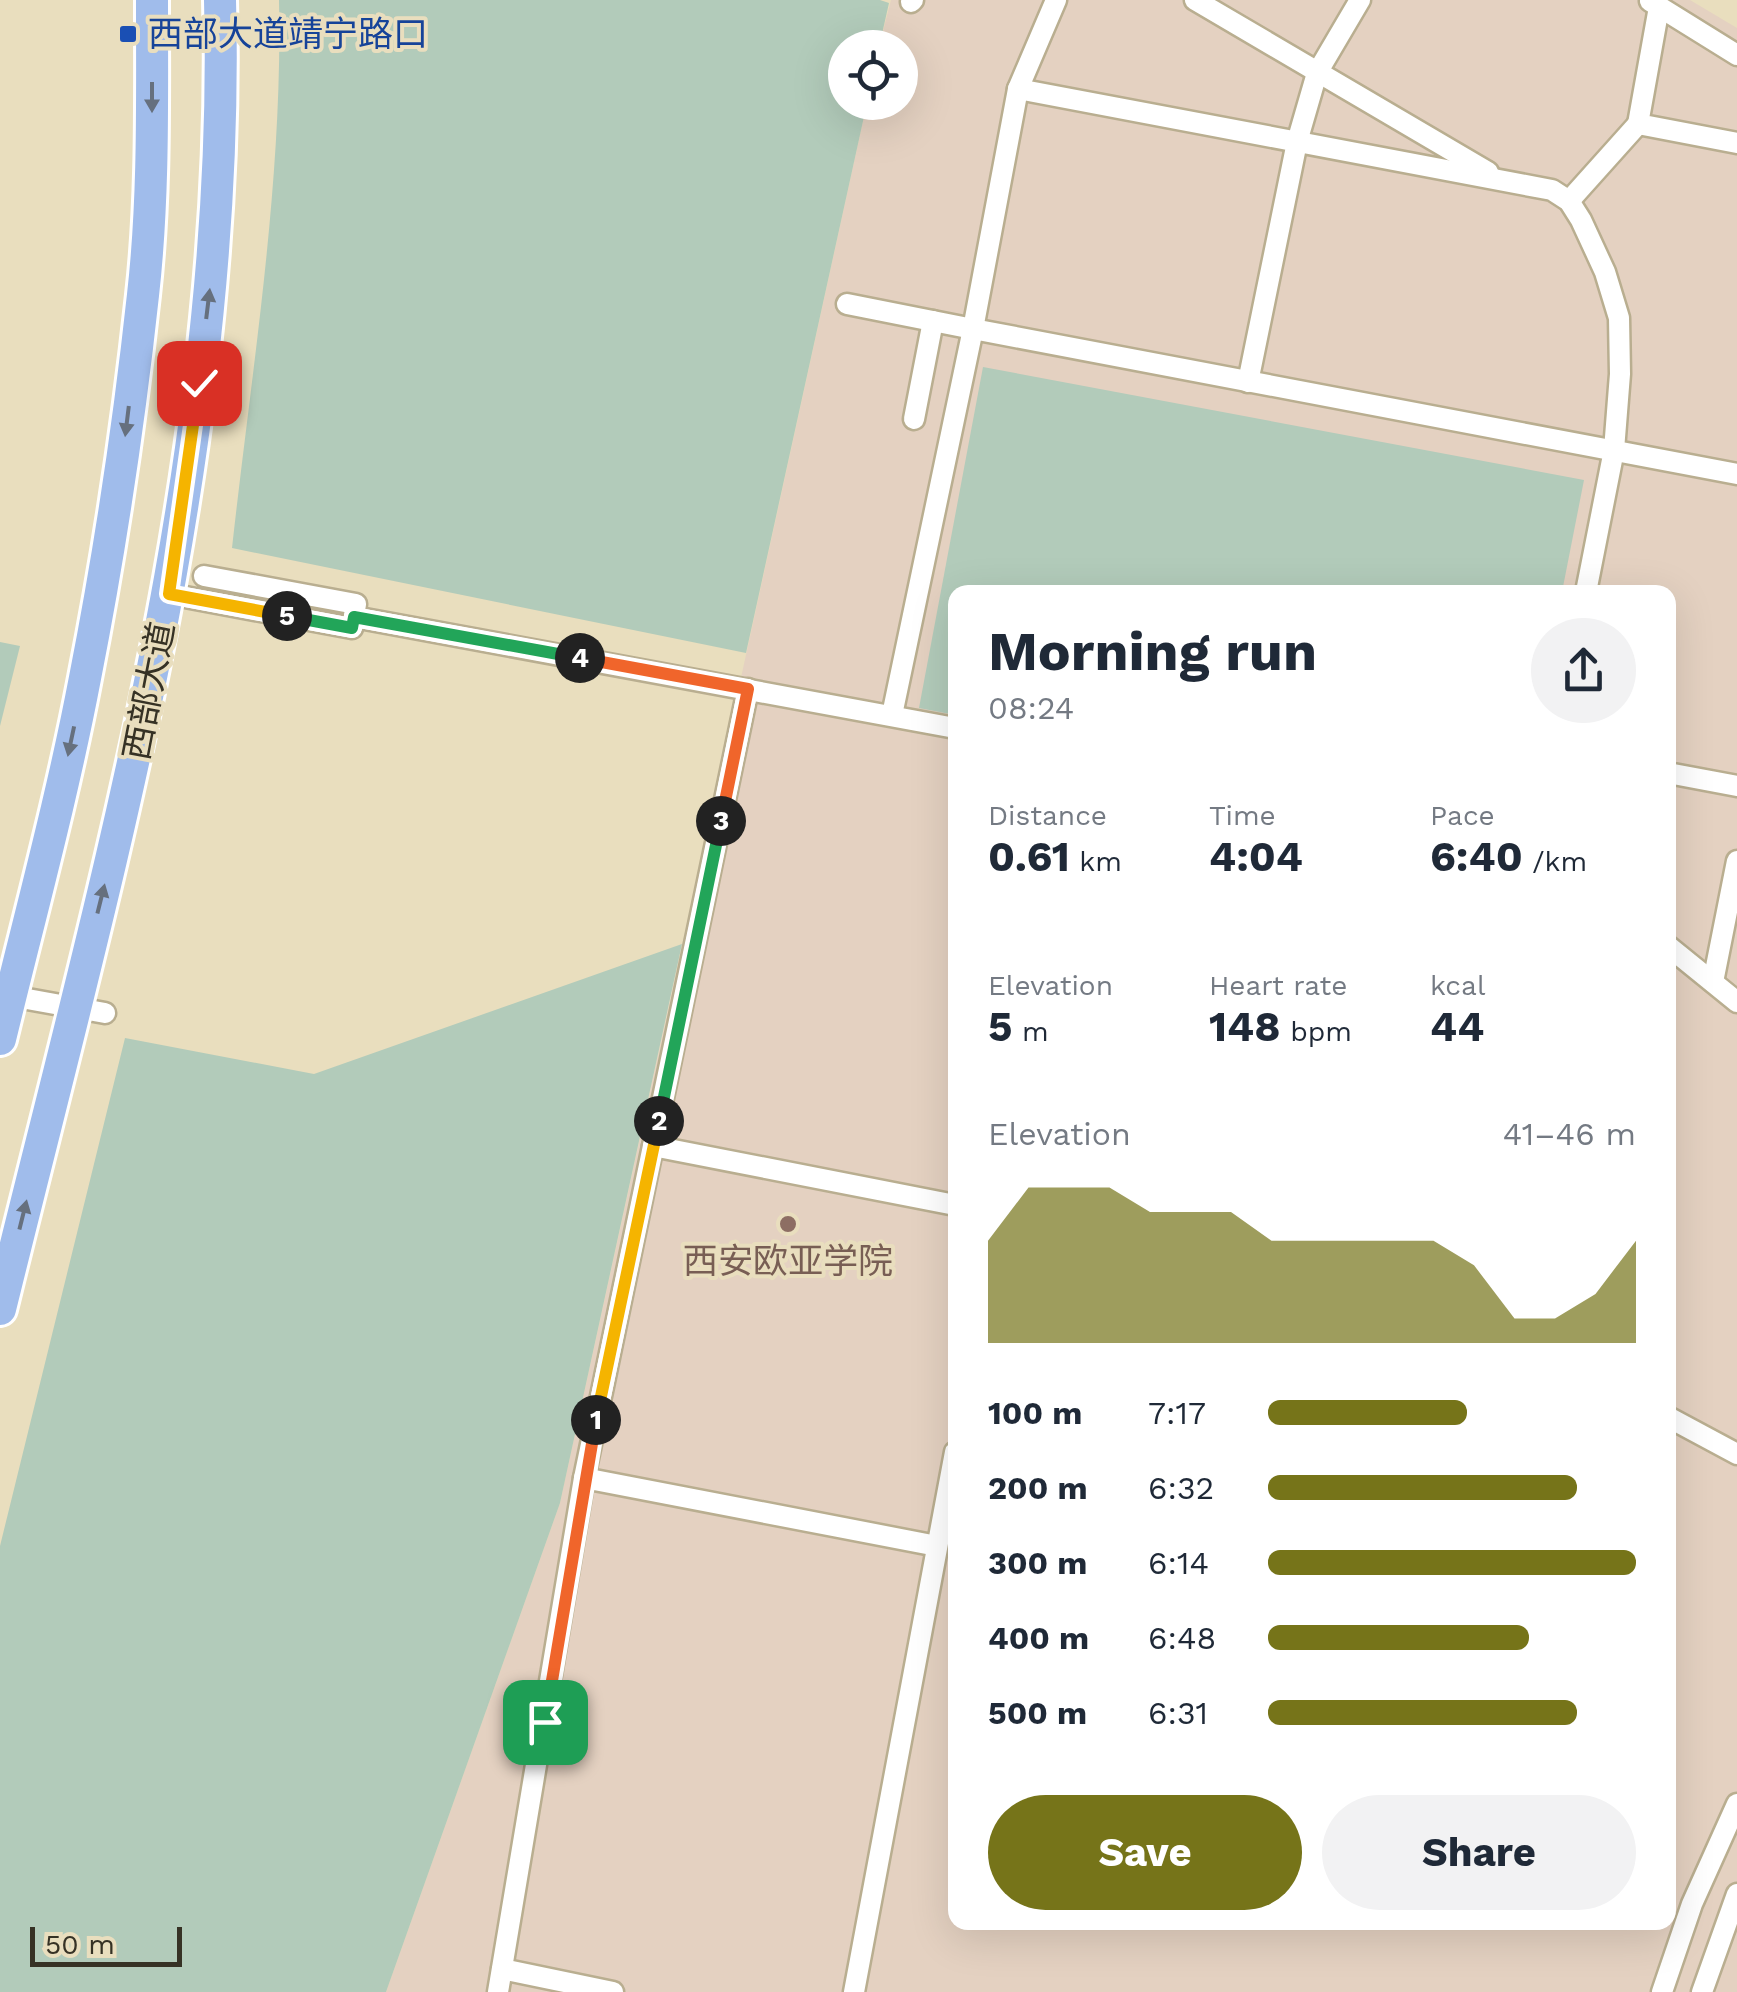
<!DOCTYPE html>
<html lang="en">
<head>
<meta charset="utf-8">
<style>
  :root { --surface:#fff; --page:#f2f2f3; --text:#1f2937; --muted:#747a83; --accent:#767419 }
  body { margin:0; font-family:"Work Sans","Noto Sans SC",sans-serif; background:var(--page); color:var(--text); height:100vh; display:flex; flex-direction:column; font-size:38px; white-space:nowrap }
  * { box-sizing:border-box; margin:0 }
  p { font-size:32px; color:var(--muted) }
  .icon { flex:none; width:55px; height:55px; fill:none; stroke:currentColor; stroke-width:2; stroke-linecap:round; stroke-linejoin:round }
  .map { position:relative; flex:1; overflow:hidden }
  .sheet { position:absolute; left:948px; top:585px; width:728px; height:1345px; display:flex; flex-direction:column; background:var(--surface); border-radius:20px; box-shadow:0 10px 40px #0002 }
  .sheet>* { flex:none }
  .tools { position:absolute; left:828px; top:30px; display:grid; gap:20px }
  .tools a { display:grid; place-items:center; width:90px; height:90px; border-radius:50%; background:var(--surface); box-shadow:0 10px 40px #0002; font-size:50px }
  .scale { position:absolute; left:30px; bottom:25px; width:152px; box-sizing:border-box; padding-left:10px; border:5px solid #363225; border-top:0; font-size:28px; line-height:35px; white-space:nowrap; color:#363225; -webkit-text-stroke:8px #e9debe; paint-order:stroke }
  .pin { position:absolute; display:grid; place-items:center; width:85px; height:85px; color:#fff; margin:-42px; border-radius:20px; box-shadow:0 5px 15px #0006 }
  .km { position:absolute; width:50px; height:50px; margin:-25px; border-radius:50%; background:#222; color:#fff; font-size:28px; line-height:50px; text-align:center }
  .round { display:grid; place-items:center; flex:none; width:105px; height:105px; border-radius:52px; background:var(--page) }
  .headline { display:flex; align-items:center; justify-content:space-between; height:170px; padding:0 40px }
  h1 { font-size:55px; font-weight:700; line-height:75px }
  .metrics { display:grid; grid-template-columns:repeat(3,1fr); gap:15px; height:170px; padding:10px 40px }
  .metrics div { display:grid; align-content:center }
  .metrics b { font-size:42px; font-weight:700 }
  .metrics small { font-size:28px; font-weight:400 }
  .metrics p { font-size:28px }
  .chart { height:280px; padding:20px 40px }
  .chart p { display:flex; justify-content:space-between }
  .chart svg { width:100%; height:180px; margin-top:10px; fill:var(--accent); opacity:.7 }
  .cta { display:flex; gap:20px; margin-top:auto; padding:20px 40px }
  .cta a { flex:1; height:115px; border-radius:60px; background:var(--accent); color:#fff; font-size:40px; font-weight:700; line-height:115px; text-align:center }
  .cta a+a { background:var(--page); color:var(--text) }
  ul { padding:0 40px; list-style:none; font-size:32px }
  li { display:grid; grid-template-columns:160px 120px 1fr; align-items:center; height:75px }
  li i { height:25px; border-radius:12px; background:var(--accent) }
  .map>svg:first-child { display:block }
  .education { fill:#e4d1c1; fill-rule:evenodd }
  .green { fill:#b2cbba }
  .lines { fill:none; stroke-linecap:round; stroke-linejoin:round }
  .street-casing { stroke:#b9ae90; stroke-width:25 }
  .primary-casing { stroke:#fff; stroke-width:38 }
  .street { stroke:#fff; stroke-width:20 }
  .primary { stroke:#a0bceb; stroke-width:32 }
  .oneway { fill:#66707e }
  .split-1-casing { stroke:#fff; stroke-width:20 }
  .split-2-casing { stroke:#fff; stroke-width:20 }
  .split-3-casing { stroke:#fff; stroke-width:20 }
  .split-4-casing { stroke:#fff; stroke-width:20 }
  .split-5-casing { stroke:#fff; stroke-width:20 }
  .split-6-casing { stroke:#fff; stroke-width:20 }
  .split-1 { stroke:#f0652b; stroke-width:12 }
  .split-2 { stroke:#f5b400; stroke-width:12 }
  .split-3 { stroke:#22a559; stroke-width:12 }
  .split-4 { stroke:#f0652b; stroke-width:12 }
  .split-5 { stroke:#22a559; stroke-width:12 }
  .split-6 { stroke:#f5b400; stroke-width:12 }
  .transit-dot { fill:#1a4fb4; stroke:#e9debe; stroke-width:4 }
  .education-dot { fill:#8d6e63; stroke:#e9debe; stroke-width:4 }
  .labels { text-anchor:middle; stroke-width:8; stroke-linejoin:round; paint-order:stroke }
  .transit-label { font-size:35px; fill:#164399; stroke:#e9debe; text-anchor:start }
  .street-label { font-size:35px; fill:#363225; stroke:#e9debe }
  .education-label { font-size:35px; fill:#785e54; stroke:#e9debe }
</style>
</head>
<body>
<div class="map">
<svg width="1737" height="1992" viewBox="0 0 1737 1992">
  <rect width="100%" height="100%" fill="#e9debe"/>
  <!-- education -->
  <path class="education" d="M 891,0 L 1690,0 L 1737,28 L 1737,1992 L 386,1992 L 560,1503 L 867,103 L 900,102 L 900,48 L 879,47 ZM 955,592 L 1668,592 L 1668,1922 L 955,1922 Z"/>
  <!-- green -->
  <g class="green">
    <path d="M 279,0 L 880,0 L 889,3 L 879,47 L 845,48 L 845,102 L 867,103 L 746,653 L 232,548 C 252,367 283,183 279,0 Z"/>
    <path d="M 983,367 L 1584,480 L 1562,592 L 955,592 L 955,715 L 919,708 Z"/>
    <path d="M 0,642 L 20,646 L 0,726 Z"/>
    <path d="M 682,944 L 560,1503 L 386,1992 L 0,1992 L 0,1546 L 125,1038 L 314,1074 Z"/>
  </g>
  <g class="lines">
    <defs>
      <g id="street">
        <path d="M 1195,0 L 1488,172"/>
        <path d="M 1650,1 L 1737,55"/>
        <path d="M 911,2 L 913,0"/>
        <path d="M 1659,7 L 1638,124 L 1737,143"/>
        <path d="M 1018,89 L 1552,190 L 1569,201 L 1581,220 L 1605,272 L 1619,318 L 1620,374 L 1614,450 L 1586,592"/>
        <path d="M 1569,201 L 1638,124"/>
        <path d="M 847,304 L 973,329 L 1018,89 L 1056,0"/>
        <path d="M 1248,382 L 1297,142 L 1317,73 L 1360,0"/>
        <path d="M 914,419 L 933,321"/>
        <path d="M 169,594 L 352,628 L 356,604 L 204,576"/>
        <path d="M 354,617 L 955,728"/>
        <path d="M 892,715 L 973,329 L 1737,474"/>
        <path d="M 1668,773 L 1737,786"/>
        <path d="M 1668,946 L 1737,1002"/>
        <path d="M 1713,982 L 1737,861"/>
        <path d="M 0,994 L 105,1013"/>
        <path d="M 653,1146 L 955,1205"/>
        <path d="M 1668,1417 L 1737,1454"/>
        <path d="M 584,1478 L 748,689"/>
        <path d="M 502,1969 L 613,1992"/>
        <path d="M 498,1992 L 584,1478 L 937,1546"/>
        <path d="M 854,1992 L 955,1452"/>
        <path d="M 1662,1992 L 1692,1904 L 1737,1804"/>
        <path d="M 1702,1992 L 1737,1894"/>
      </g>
      <g id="primary">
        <path d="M 0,1039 C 29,919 62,799 85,678 C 110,551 129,424 143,295 C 154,198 152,98 152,0"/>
        <path d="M 0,1309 C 106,877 232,450 220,0"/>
      </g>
    </defs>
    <!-- street casing -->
    <use href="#street" class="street-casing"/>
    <!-- primary casing -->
    <use href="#primary" class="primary-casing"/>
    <!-- street -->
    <use href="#street" class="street"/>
    <!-- primary -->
    <use href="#primary" class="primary"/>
  </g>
  <!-- one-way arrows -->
  <defs><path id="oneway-solid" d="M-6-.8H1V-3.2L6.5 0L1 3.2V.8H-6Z" transform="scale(2.5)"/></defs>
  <g class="oneway">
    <use href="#oneway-solid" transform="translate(152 97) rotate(90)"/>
    <use href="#oneway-solid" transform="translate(208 304) rotate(-83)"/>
    <use href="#oneway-solid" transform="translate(127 421) rotate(97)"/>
    <use href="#oneway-solid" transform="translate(71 741) rotate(102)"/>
    <use href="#oneway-solid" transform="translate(101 899) rotate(-76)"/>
    <use href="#oneway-solid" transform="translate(23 1215) rotate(-76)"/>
  </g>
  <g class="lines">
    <defs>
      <path id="split-1" d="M 545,1722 L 596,1420"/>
      <path id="split-2" d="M 596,1420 L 659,1121"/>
      <path id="split-3" d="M 659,1121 L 721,821"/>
      <path id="split-4" d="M 580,658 L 748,689 L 721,821"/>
      <path id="split-5" d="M 287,616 L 352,628 L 354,617 L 580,658"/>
      <path id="split-6" d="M 199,383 L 169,594 L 287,616"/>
    </defs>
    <!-- split-1 casing -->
    <use href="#split-1" class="split-1-casing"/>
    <!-- split-2 casing -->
    <use href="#split-2" class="split-2-casing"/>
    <!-- split-3 casing -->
    <use href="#split-3" class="split-3-casing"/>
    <!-- split-4 casing -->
    <use href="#split-4" class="split-4-casing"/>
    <!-- split-5 casing -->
    <use href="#split-5" class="split-5-casing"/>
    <!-- split-6 casing -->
    <use href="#split-6" class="split-6-casing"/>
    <!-- split-1 -->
    <use href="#split-1" class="split-1"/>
    <!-- split-2 -->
    <use href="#split-2" class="split-2"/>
    <!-- split-3 -->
    <use href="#split-3" class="split-3"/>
    <!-- split-4 -->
    <use href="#split-4" class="split-4"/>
    <!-- split-5 -->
    <use href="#split-5" class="split-5"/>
    <!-- split-6 -->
    <use href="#split-6" class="split-6"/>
  </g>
  <!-- markers -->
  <rect class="transit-dot" x="118" y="24" width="20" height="20" rx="5"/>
  <circle class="education-dot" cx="788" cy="1224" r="10"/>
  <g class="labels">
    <!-- transit labels -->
    <g class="transit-label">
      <text x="148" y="46">西部大道靖宁路口</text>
    </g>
    <!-- street labels -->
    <g class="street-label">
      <text transform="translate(149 691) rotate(-79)" y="12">西部大道</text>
    </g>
    <!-- education labels -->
    <g class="education-label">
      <text x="788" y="1273">西安欧亚学院</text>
    </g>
  </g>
</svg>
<div class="tools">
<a><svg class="icon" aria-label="locate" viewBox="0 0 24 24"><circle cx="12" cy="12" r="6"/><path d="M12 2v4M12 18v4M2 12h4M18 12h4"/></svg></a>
</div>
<div class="scale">50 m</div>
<div class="pin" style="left:545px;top:1722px;background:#1e9e55"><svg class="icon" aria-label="arrive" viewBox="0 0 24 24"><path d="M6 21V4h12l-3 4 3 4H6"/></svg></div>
<div class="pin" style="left:199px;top:383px;background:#d93025"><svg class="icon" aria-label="check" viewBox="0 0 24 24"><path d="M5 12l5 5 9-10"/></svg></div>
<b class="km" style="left:596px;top:1420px">1</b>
<b class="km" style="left:659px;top:1121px">2</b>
<b class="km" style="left:721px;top:821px">3</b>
<b class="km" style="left:580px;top:658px">4</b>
<b class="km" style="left:287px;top:616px">5</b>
<section class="sheet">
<div class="headline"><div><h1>Morning run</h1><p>08:24</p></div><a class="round"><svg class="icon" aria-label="share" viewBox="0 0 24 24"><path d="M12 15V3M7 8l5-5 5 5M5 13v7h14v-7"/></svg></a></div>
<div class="metrics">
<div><p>Distance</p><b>0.61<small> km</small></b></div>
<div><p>Time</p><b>4:04</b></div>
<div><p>Pace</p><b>6:40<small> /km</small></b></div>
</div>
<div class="metrics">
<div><p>Elevation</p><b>5<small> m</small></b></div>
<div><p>Heart rate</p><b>148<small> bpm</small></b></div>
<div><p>kcal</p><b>44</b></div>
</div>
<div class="chart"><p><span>Elevation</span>41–46 m</p>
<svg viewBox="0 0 160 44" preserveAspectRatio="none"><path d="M0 44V19L10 6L20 6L30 6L40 12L50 12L60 12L70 19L80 19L90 19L100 19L110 19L120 25L130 38L140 38L150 32L160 19V44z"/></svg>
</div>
<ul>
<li><b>100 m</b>7:17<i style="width:54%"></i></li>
<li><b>200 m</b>6:32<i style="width:84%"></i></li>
<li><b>300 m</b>6:14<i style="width:100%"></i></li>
<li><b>400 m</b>6:48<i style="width:71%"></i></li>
<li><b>500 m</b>6:31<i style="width:84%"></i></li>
</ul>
<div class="cta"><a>Save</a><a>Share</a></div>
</section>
</div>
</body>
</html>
